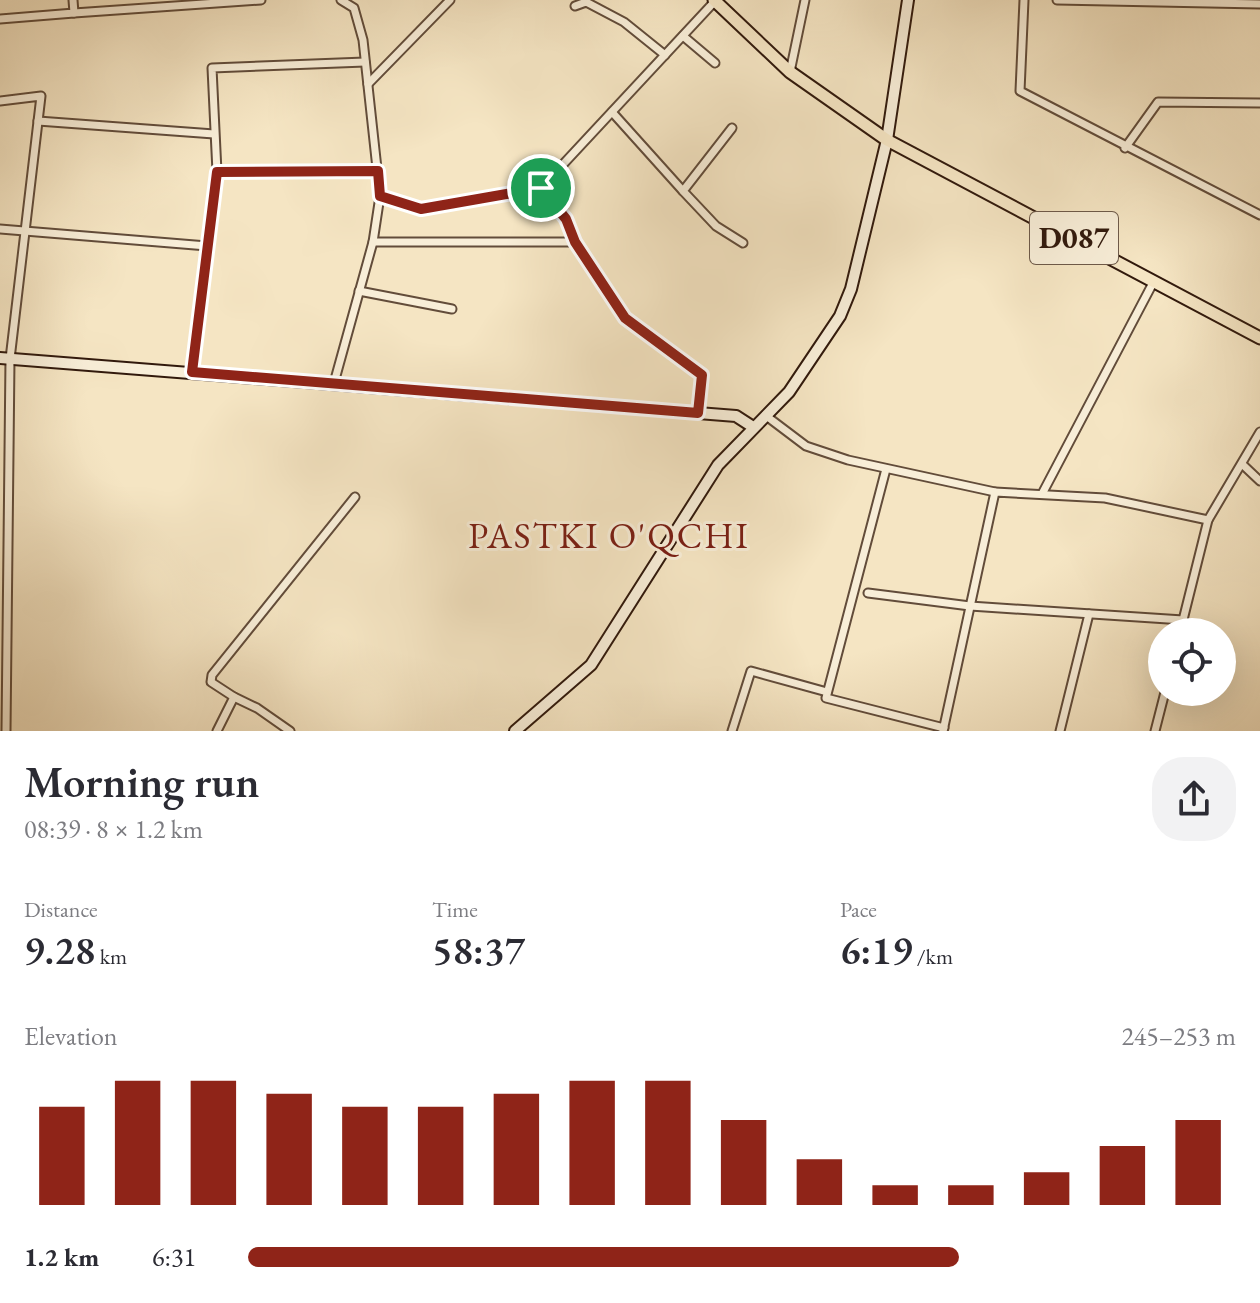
<!DOCTYPE html>
<html lang="en">
<head>
<meta charset="utf-8">
<style>
  :root { --surface:#fff; --page:#f2f2f3; --text:#2b2b33; --muted:#7c7c81; --accent:#8f2418 }
  body { margin:0; font-family:"EB Garamond",serif; background:var(--page); color:var(--text); height:100vh; display:flex; flex-direction:column; font-size:30px; white-space:nowrap }
  * { box-sizing:border-box; margin:0 }
  p { font-size:26px; color:var(--muted) }
  .icon { flex:none; width:44px; height:44px; fill:none; stroke:currentColor; stroke-width:2; stroke-linecap:round; stroke-linejoin:round }
  .map { position:relative; height:731px; overflow:hidden }
  .panel { display:flex; flex-direction:column; background:var(--surface); flex:1 }
  .panel>* { flex:none }
  .controls { position:absolute; left:1148px; top:618px; display:grid; gap:16px }
  .controls a { display:grid; place-items:center; width:88px; height:88px; border-radius:50%; background:var(--surface); box-shadow:0 8px 32px #0002; font-size:40px }
  .pin { position:absolute; display:grid; place-items:center; width:68px; height:68px; color:#fff; margin:-34px; border:4px solid #fff; border-radius:50%; box-shadow:0 2px 8px #0007 }
  .round { display:grid; place-items:center; flex:none; width:84px; height:84px; border-radius:32px; background:var(--page) }
  .summary { display:flex; align-items:center; justify-content:space-between; height:136px; padding:0 24px }
  h1 { font-size:44px; font-weight:600; line-height:60px }
  .metrics { display:grid; grid-template-columns:repeat(3,1fr); gap:12px; height:136px; padding:8px 24px }
  .metrics div { display:grid; align-content:center }
  .metrics b { font-size:40px; font-weight:600 }
  .metrics small { font-size:22px; font-weight:400 }
  .metrics p { font-size:22px }
  .chart { height:224px; padding:16px 24px }
  .chart p { display:flex; justify-content:space-between }
  .chart svg { width:100%; height:144px; margin-top:8px; stroke:var(--accent); stroke-width:6 }
  ul { padding:0 24px; list-style:none; font-size:26px }
  li { display:grid; grid-template-columns:128px 96px 1fr; align-items:center; height:60px }
  li i { height:20px; border-radius:10px; background:var(--accent) }
  .map>svg:first-child { display:block }
  .lines { fill:none; stroke-linecap:round; stroke-linejoin:round }
  .street-casing { stroke:#624c3a; stroke-width:11 }
  .secondary-casing { stroke:#31190c; stroke-width:14 }
  .primary-casing { stroke:#31190c; stroke-width:15 }
  .street { stroke:#f8eed8; stroke-width:7 }
  .secondary { stroke:#f8eed8; stroke-width:10 }
  .primary { stroke:#f5e5c3; stroke-width:11 }
  .route-casing { stroke:#fff; stroke-width:16 }
  .route { stroke:#8f2418; stroke-width:10 }
  .labels { text-anchor:middle; stroke-width:6; stroke-linejoin:round; paint-order:stroke }
  .shield { fill:#f8eed8; stroke:#6d5949; stroke-width:2 }
  .shield-label { font-size:30px; font-weight:bold; fill:#31190c }
  .quarter-label { font-size:36px; letter-spacing:2px; fill:#7a1f14; stroke:#f8eed8 }
</style>
</head>
<body>
<div class="map">
<svg width="1260" height="731" viewBox="0 0 1260 731">
  <rect width="100%" height="100%" fill="#f5e5c3"/>
  <filter id="stains"><feTurbulence type="fractalNoise" baseFrequency=".0025" numOctaves="4"/><feColorMatrix values="0 0 0 0 .2 0 0 0 0 .09 0 0 0 0 .02 0 0 0 .5 -.17"/></filter>
  <radialGradient id="worn" r=".72"><stop offset=".6" stop-color="#630" stop-opacity="0"/><stop offset="1" stop-color="#630" stop-opacity=".3"/></radialGradient>
  <g class="lines">
    <defs>
      <g id="street">
        <path d="M 1024,0 L 1020,91 L 1260,215"/>
        <path d="M 1057,0 L 1260,4"/>
        <path d="M 575,6 L 586,2 L 624,22 L 665,55"/>
        <path d="M 74,13 L 261,0"/>
        <path d="M 0,19 L 74,13 L 73,0"/>
        <path d="M 683,36 L 715,63"/>
        <path d="M 790,72 L 805,0"/>
        <path d="M 368,84 L 450,0"/>
        <path d="M 0,101 L 41,96 L 10,359 L 6,731"/>
        <path d="M 612,112 L 683,191"/>
        <path d="M 38,121 L 214,134"/>
        <path d="M 732,128 L 683,191 L 716,226 L 743,243"/>
        <path d="M 1125,148 L 1158,102 L 1260,103"/>
        <path d="M 217,172 L 212,68 L 365,62"/>
        <path d="M 380,196 L 421,209 L 541,188 L 716,0"/>
        <path d="M 0,229 L 207,246"/>
        <path d="M 373,242 L 575,242 L 566,219 L 541,188"/>
        <path d="M 575,242 L 625,318 L 702,375 L 698,413"/>
        <path d="M 359,291 L 452,309"/>
        <path d="M 192,372 L 217,172 L 378,171"/>
        <path d="M 334,383 L 373,242 L 380,196 L 363,40 L 354,8 L 341,0"/>
        <path d="M 765,415 L 806,446 L 848,460 L 995,492"/>
        <path d="M 1242,464 L 1260,481"/>
        <path d="M 886,469 L 826,698 L 944,728"/>
        <path d="M 1042,494 L 1154,281"/>
        <path d="M 868,593 L 970,606 L 1183,620"/>
        <path d="M 1180,632 L 1208,520"/>
        <path d="M 234,697 L 211,682 L 212,675 L 355,497"/>
        <path d="M 217,731 L 234,697 L 257,708 L 290,731"/>
        <path d="M 732,731 L 751,671 L 827,692"/>
        <path d="M 943,731 L 995,492 L 1105,498 L 1208,520 L 1260,432"/>
        <path d="M 1060,731 L 1089,614"/>
        <path d="M 1155,731 L 1165,692"/>
      </g>
      <g id="secondary">
        <path d="M 0,358 L 736,416 L 753,427"/>
        <path d="M 515,731 L 591,665 L 718,465 L 789,392 L 840,316 L 851,289 L 887,140 L 908,0"/>
      </g>
      <path id="primary" d="M 714,0 L 790,72 L 887,140 L 1260,338"/>
    </defs>
    <!-- street casing -->
    <use href="#street" class="street-casing"/>
    <!-- secondary casing -->
    <use href="#secondary" class="secondary-casing"/>
    <!-- primary casing -->
    <use href="#primary" class="primary-casing"/>
    <!-- street -->
    <use href="#street" class="street"/>
    <!-- secondary -->
    <use href="#secondary" class="secondary"/>
    <!-- primary -->
    <use href="#primary" class="primary"/>
  </g>
  <g class="lines">
    <defs>
      <path id="route" d="M 378,171 L 380,196 L 421,209 L 541,188 L 566,219 L 575,242 L 625,318 L 702,375 L 698,413 L 192,372 L 217,172 Z"/>
    </defs>
    <!-- route casing -->
    <use href="#route" class="route-casing"/>
    <!-- route -->
    <use href="#route" class="route"/>
  </g>
  <g class="labels">
    <!-- shield labels -->
    <rect class="shield" x="1030" y="212" width="88" height="52" rx="6"/>
    <g class="shield-label">
      <text x="1074" y="248">D087</text>
    </g>
    <!-- quarter labels -->
    <g class="quarter-label">
      <text x="609" y="548">PASTKI O'QCHI</text>
    </g>
  </g>
  <rect width="100%" height="100%" filter="url(#stains)"/>
  <rect width="100%" height="100%" fill="url(#worn)"/>
</svg>
<div class="controls">
<a><svg class="icon" aria-label="locate" viewBox="0 0 24 24"><circle cx="12" cy="12" r="6"/><path d="M12 2v4M12 18v4M2 12h4M18 12h4"/></svg></a>
</div>
<div class="pin" style="left:541px;top:188px;background:#1e9e55"><svg class="icon" aria-label="arrive" viewBox="0 0 24 24"><path d="M6 21V4h12l-3 4 3 4H6"/></svg></div>
</div>
<section class="panel">
<div class="summary"><div><h1>Morning run</h1><p>08:39 · 8 × 1.2 km</p></div><a class="round"><svg class="icon" aria-label="share" viewBox="0 0 24 24"><path d="M12 15V3M7 8l5-5 5 5M5 13v7h14v-7"/></svg></a></div>
<div class="metrics">
<div><p>Distance</p><b>9.28<small> km</small></b></div>
<div><p>Time</p><b>58:37</b></div>
<div><p>Pace</p><b>6:19<small> /km</small></b></div>
</div>
<div class="chart"><p><span>Elevation</span>245–253 m</p>
<svg viewBox="0 0 160 44" preserveAspectRatio="none"><path d="M5 44V14M15 44V6M25 44V6M35 44V10M45 44V14M55 44V14M65 44V10M75 44V6M85 44V6M95 44V18M105 44V30M115 44V38M125 44V38M135 44V34M145 44V26M155 44V18"/></svg>
</div>
<ul>
<li><b>1.2 km</b>6:31<i style="width:72%"></i></li>
</ul>
</section>
</body>
</html>
